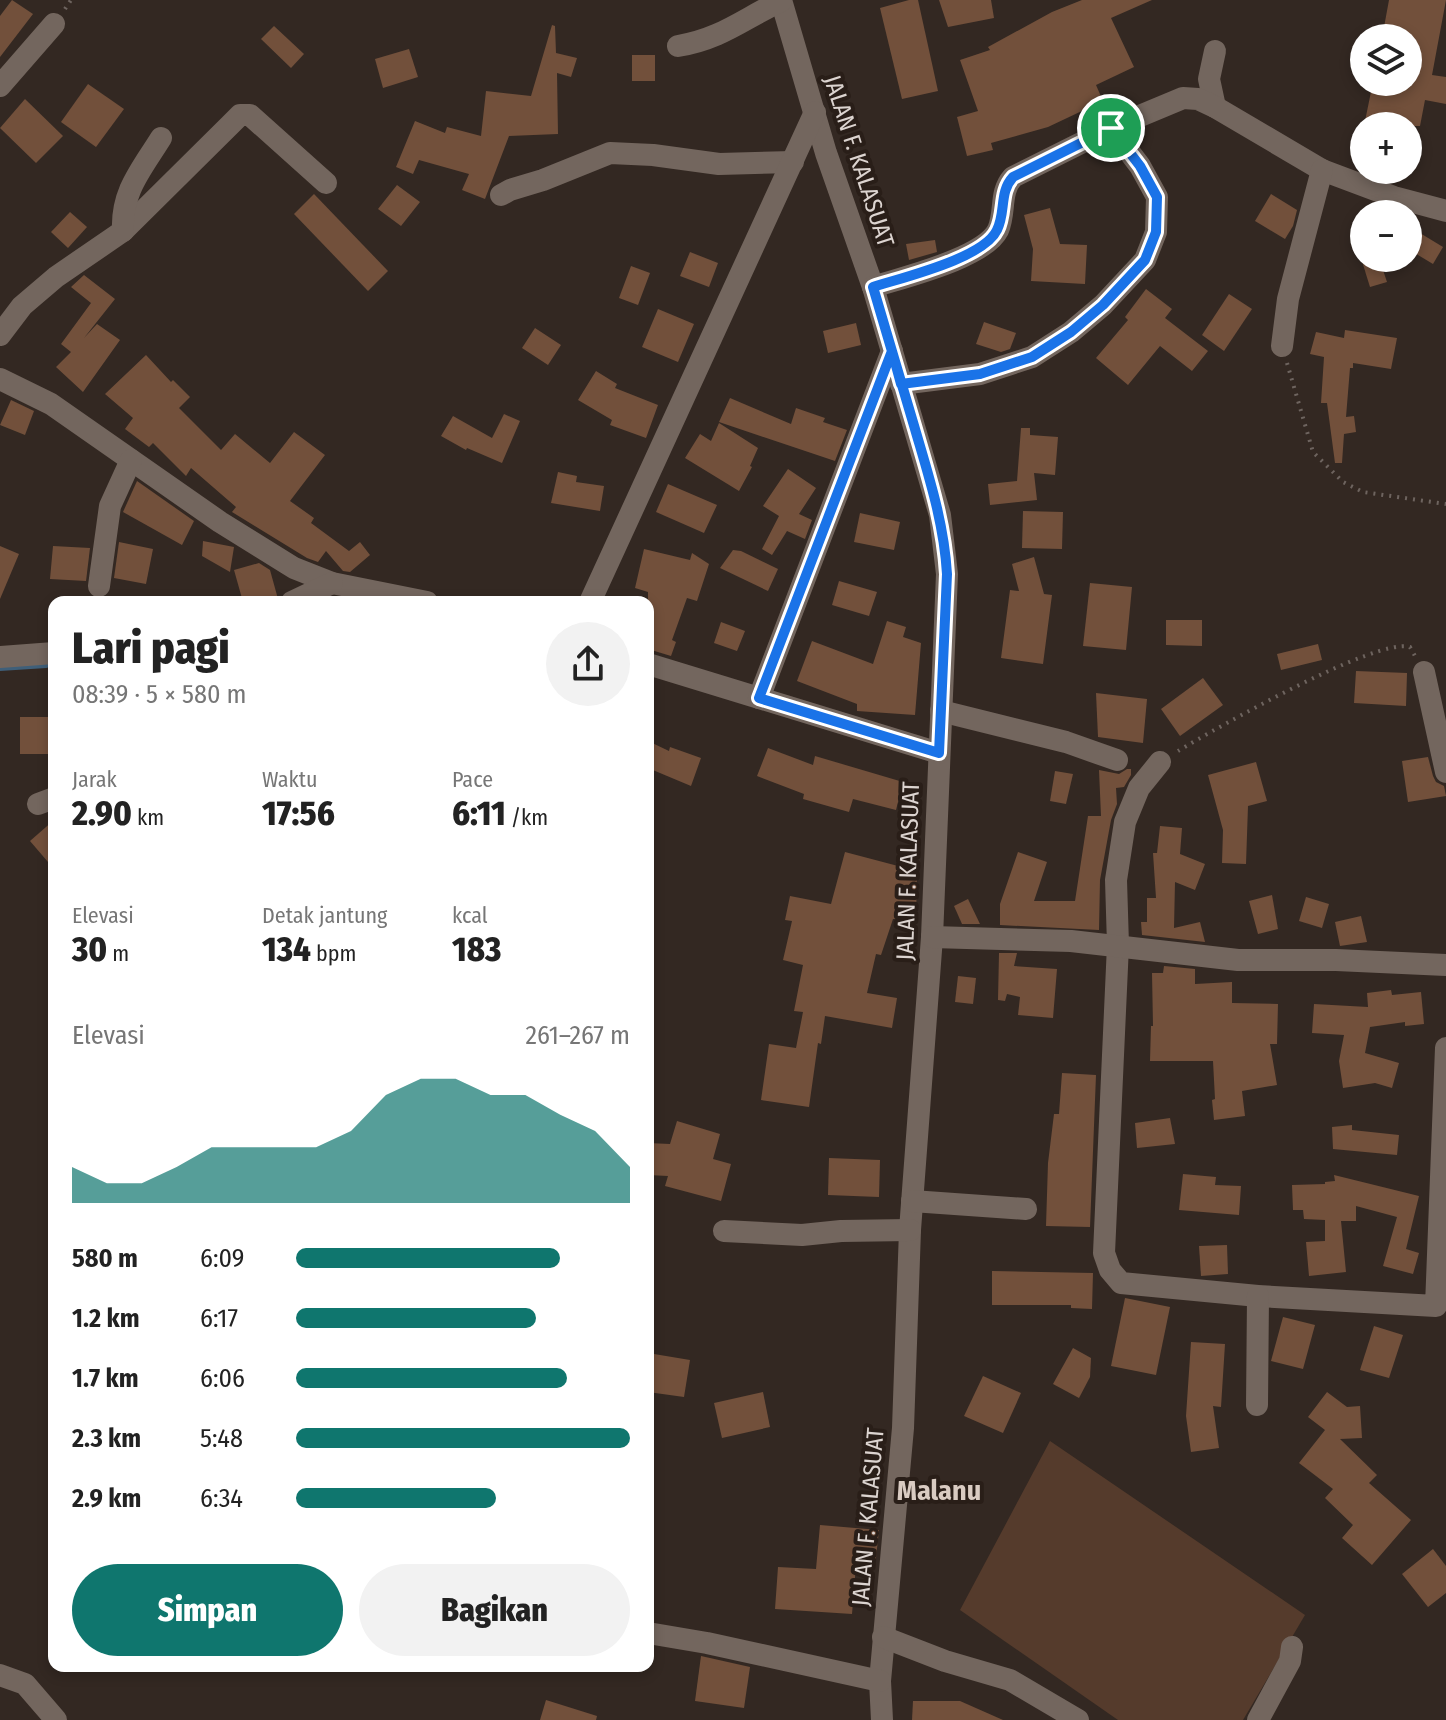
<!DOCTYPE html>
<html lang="id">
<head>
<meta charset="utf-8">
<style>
  :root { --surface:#fff; --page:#f2f2f2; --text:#222; --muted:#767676; --accent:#0f766e }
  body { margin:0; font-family:"Fira Sans Condensed",sans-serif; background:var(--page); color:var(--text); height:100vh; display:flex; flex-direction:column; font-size:30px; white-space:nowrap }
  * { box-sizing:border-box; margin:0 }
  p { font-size:26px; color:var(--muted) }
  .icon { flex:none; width:44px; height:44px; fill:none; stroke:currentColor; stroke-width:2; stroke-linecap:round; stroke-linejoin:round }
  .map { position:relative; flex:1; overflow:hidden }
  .side { position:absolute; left:48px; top:596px; width:606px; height:1076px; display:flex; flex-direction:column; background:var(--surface); border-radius:16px; box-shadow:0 4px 12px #0003 }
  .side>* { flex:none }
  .buttons { position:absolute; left:1350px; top:24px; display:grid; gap:16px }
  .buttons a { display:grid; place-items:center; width:72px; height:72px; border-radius:50%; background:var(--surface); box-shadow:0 4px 12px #0003; font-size:40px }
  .pin { position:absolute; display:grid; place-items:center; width:68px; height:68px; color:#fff; margin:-34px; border:4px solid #fff; border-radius:50%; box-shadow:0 2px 8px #0007 }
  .round { display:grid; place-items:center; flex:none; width:84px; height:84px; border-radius:42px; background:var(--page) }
  .headline { display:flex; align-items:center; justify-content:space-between; height:136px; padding:0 24px }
  h1 { font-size:44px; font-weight:800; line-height:60px }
  .metrics { display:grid; grid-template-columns:repeat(3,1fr); gap:12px; height:136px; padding:8px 24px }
  .metrics div { display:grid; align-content:center }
  .metrics b { font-size:34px; font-weight:800 }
  .metrics small { font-size:22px; font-weight:400 }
  .metrics p { font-size:22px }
  .chart { height:224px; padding:16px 24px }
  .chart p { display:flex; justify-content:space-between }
  .chart svg { width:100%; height:144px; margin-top:8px; fill:var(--accent); opacity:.7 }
  .primary-button { display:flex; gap:16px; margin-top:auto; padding:16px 24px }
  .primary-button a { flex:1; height:92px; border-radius:48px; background:var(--accent); color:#fff; font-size:32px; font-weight:800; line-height:92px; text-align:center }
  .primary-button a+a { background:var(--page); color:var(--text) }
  ul { padding:0 24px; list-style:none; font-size:26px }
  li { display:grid; grid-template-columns:128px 96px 1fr; align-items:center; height:60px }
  li i { height:20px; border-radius:10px; background:var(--accent) }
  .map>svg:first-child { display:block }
  .green { fill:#553b2c }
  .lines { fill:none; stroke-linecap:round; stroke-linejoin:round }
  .stream { stroke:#3f5f79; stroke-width:6 }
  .building { fill:#72503b }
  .path { stroke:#6e645f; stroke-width:4; stroke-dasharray:2 6; stroke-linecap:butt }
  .minor { stroke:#73665e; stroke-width:22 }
  .route-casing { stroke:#fff; stroke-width:16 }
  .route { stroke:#1a73e8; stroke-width:10 }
  .labels { text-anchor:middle; stroke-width:8; stroke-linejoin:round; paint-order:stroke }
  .street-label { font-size:24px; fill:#dcd4d0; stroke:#291e18 }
  .quarter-label { font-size:28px; font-weight:bold; fill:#d9cbc2; stroke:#291e18 }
</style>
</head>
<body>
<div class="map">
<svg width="1446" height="1720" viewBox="0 0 1446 1720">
  <rect width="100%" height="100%" fill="#332822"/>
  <!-- green -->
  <path class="green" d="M 1050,1441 L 1305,1615 L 1243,1720 L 1118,1720 L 960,1610 Z"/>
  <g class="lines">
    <!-- stream -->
    <g class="stream">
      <path d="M 338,602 L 375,602"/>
      <path d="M 0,668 L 46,665"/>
    </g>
  </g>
  <!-- building -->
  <g class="building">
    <path d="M 12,0 L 33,14 L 0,57 L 0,16 Z"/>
    <path d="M 909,0 L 918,0 L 938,91 L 902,99 L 880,8 Z"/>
    <path d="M 939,0 L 991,0 L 994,18 L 948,27 Z"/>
    <path d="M 1082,0 L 1152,0 L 1111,18 L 1134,67 L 1096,85 L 1103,101 L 1048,127 L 991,143 L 993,150 L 967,156 L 957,117 L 978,111 L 960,60 L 990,50 L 988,47 L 1052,12 Z"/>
    <path d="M 1389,0 L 1446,0 L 1432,75 L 1446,77 L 1446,104 L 1425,100 L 1420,126 L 1364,126 L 1373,82 L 1408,82 L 1408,38 L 1382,38 Z"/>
    <path d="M 552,25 L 555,26 L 556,53 L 577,58 L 571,77 L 557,73 L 558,134 L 509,136 L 485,199 L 462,190 L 469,174 L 419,160 L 413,174 L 396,167 L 415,121 L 445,133 L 447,127 L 481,136 L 486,91 L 531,96 Z"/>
    <path d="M 274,26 L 304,54 L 291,68 L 261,39 Z"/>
    <path d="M 409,49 L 418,77 L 383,88 L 375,59 Z"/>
    <rect x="632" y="55" width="23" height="26"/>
    <path d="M 88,84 L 124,109 L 96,147 L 61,122 Z"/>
    <path d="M 25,99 L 63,136 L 36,163 L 0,128 Z"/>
    <path d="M 397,185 L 420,202 L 401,226 L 378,209 Z"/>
    <path d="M 314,194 L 388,271 L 368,291 L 294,214 Z"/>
    <path d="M 1271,194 L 1297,210 L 1293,226 L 1285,239 L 1255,221 Z"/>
    <path d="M 1050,208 L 1060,244 L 1087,245 L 1085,284 L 1031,281 L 1033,249 L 1024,215 Z"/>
    <path d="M 70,212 L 87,227 L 68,248 L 51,232 Z"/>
    <path d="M 1415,230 L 1443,247 L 1433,264 L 1408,249 L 1408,242 Z"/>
    <path d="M 935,240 L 937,252 L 909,260 L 906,244 Z"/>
    <path d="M 690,252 L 718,263 L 709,287 L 680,276 Z"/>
    <path d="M 1361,258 L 1379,258 L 1387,282 L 1370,287 Z"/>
    <path d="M 631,266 L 650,273 L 638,305 L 619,298 Z"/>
    <path d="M 84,275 L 115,299 L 84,338 L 97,324 L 120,340 L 83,392 L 56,367 L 71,352 L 61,344 L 91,303 L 71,287 Z"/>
    <path d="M 1146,289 L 1172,309 L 1165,318 L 1208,351 L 1192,371 L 1160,346 L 1128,385 L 1096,358 L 1128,320 L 1125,317 Z"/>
    <path d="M 1229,294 L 1252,309 L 1224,351 L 1202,335 Z"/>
    <path d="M 658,309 L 694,324 L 678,362 L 642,347 Z"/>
    <path d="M 984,322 L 1016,333 L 1010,349 L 1001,352 L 976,344 Z"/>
    <path d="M 856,323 L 861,345 L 828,353 L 823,331 Z"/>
    <path d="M 535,328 L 561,345 L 548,365 L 522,348 Z"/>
    <path d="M 1345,330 L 1397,338 L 1391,369 L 1353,363 L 1353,368 L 1350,368 L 1346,417 L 1354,416 L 1356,432 L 1344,434 L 1342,463 L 1335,463 L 1327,403 L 1321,403 L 1324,357 L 1310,354 L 1316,332 L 1344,338 Z"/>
    <path d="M 146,355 L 171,382 L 173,380 L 190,397 L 179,408 L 221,450 L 235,434 L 270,463 L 294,432 L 325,455 L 290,501 L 314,518 L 311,523 L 349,551 L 360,542 L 370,555 L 350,572 L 343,571 L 326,551 L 318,562 L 307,558 L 232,512 L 236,507 L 191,468 L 186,476 L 153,443 L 149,447 L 125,429 L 133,418 L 105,394 Z"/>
    <path d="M 596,371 L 617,384 L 615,388 L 658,405 L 646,438 L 610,425 L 612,420 L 578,400 Z"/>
    <path d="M 730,398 L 791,424 L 796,408 L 825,418 L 823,422 L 847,430 L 835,461 L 719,422 Z"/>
    <path d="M 11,400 L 34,411 L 25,435 L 0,425 Z"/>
    <path d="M 504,414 L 520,421 L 502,463 L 467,448 L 466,450 L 441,436 L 453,416 L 492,438 Z"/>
    <path d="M 719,423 L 758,448 L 750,466 L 752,467 L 739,491 L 685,458 L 700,434 L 711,441 Z"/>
    <path d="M 1021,428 L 1030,428 L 1030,435 L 1058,437 L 1055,475 L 1034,473 L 1037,500 L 990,505 L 988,484 L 1017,481 Z"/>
    <path d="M 788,469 L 816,488 L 799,514 L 812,520 L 805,539 L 787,531 L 772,555 L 762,549 L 779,516 L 763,506 Z"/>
    <path d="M 558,472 L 577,476 L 576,482 L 604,486 L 600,511 L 551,503 Z"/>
    <path d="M 137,481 L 194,521 L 182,545 L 123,512 Z"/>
    <path d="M 668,484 L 717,505 L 704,533 L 656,512 Z"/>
    <path d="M 1023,511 L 1063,512 L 1062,549 L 1022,548 Z"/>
    <path d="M 860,513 L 900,522 L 894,550 L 854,542 Z"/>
    <path d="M 203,541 L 234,547 L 230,572 L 202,556 Z"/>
    <path d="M 119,542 L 153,549 L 146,584 L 114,578 Z"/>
    <path d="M 0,546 L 19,554 L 0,599 Z"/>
    <path d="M 53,546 L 90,548 L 86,581 L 50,579 Z"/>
    <path d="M 644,549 L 690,560 L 692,553 L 709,564 L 697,601 L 687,598 L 672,640 L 676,642 L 671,656 L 648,649 L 648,592 L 635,588 Z"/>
    <path d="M 733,550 L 741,551 L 778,569 L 768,591 L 720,568 Z"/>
    <path d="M 1034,557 L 1044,594 L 1052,595 L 1043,664 L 1001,658 L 1010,590 L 1019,591 L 1012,564 Z"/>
    <path d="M 259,563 L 270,570 L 278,599 L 266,602 L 243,602 L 234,570 Z"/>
    <path d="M 839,581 L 877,592 L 869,616 L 832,605 Z"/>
    <path d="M 1090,583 L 1132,587 L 1126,650 L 1083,646 Z"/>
    <path d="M 1166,620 L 1202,620 L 1202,646 L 1166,645 Z"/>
    <path d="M 887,621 L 906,627 L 903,637 L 921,643 L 915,715 L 857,711 L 857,704 L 797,681 L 812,641 L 873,664 Z"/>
    <path d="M 721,622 L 745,631 L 737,651 L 714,643 Z"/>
    <path d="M 1318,644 L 1322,660 L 1281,670 L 1277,654 Z"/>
    <path d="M 1356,671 L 1407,673 L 1406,706 L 1354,703 Z"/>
    <path d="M 1203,678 L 1223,705 L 1180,736 L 1161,709 Z"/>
    <path d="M 1096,693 L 1147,699 L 1143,743 L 1098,737 Z"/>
    <rect x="20" y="717" width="32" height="37"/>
    <path d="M 648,741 L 669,751 L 670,747 L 701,758 L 691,786 L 648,768 Z"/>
    <path d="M 768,748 L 813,765 L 815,756 L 903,782 L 896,810 L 853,799 L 849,812 L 803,799 L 804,794 L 757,776 Z"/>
    <path d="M 1428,757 L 1433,776 L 1436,782 L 1444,786 L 1446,796 L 1408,802 L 1402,761 Z"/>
    <path d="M 1256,762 L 1267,801 L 1248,806 L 1246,864 L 1222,863 L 1223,830 L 1208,775 Z"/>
    <path d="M 1127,769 L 1131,769 L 1131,775 L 1124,787 L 1116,788 L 1117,804 L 1111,820 L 1100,880 L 1099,930 L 1000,925 L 1000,904 L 1018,852 L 1047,862 L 1034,901 L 1075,901 L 1088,816 L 1101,816 L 1099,770 L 1119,774 Z"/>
    <path d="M 1055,771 L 1073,774 L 1066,804 L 1050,801 Z"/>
    <path d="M 54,820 L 54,869 L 30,841 Z"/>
    <path d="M 1160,826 L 1182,828 L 1180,854 L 1205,864 L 1195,890 L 1175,882 L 1174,928 L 1200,922 L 1205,942 L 1142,935 L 1141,922 L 1147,922 L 1147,898 L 1156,898 L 1153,853 L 1157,853 Z"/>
    <path d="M 845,852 L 917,871 L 916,920 L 893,919 L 881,955 L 876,954 L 867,993 L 897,998 L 892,1028 L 825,1016 L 821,1044 L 818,1043 L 809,1107 L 761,1100 L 769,1044 L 796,1048 L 803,1012 L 794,1011 L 803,965 L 783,960 L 792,921 L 785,920 L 790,896 L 831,904 Z"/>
    <path d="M 1272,895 L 1278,929 L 1258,934 L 1249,901 Z"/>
    <path d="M 1306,897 L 1329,904 L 1322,928 L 1299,921 Z"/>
    <path d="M 968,899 L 980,924 L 962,924 L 954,906 Z"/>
    <path d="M 1361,916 L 1367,942 L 1340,946 L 1335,922 Z"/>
    <path d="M 999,953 L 1017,953 L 1014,966 L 1057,969 L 1053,1018 L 1018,1015 L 1020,997 L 1007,994 L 1005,1001 L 998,1000 Z"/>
    <path d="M 1164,966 L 1195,969 L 1195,984 L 1232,982 L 1232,1003 L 1278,1004 L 1277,1044 L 1270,1044 L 1277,1085 L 1242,1091 L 1245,1116 L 1214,1120 L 1212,1100 L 1215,1099 L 1213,1061 L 1150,1061 L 1151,1026 L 1153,1026 L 1152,973 L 1163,973 Z"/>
    <path d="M 958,976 L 976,978 L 973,1004 L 955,1002 Z"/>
    <path d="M 1391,990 L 1392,995 L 1421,992 L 1424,1024 L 1405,1026 L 1405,1022 L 1370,1027 L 1365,1053 L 1399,1063 L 1392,1088 L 1375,1083 L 1343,1088 L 1339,1061 L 1344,1035 L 1312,1033 L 1314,1004 L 1368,1007 L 1367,993 Z"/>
    <path d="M 1062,1073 L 1096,1075 L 1090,1227 L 1046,1226 L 1048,1163 L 1054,1114 L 1059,1114 Z"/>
    <path d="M 1170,1118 L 1175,1144 L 1137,1148 L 1135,1123 Z"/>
    <path d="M 677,1121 L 720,1134 L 713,1159 L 731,1164 L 721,1201 L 665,1186 L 668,1176 L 648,1175 L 648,1143 L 670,1144 Z"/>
    <path d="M 1352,1125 L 1352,1130 L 1399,1135 L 1397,1155 L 1333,1149 L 1332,1127 Z"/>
    <path d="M 829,1158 L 880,1160 L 879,1197 L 828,1195 Z"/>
    <path d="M 1183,1174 L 1216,1177 L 1215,1185 L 1241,1186 L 1239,1215 L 1179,1210 Z"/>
    <path d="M 1334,1175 L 1419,1196 L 1406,1249 L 1419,1253 L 1413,1274 L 1383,1266 L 1397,1217 L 1356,1206 L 1356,1221 L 1341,1221 L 1346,1272 L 1309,1276 L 1306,1242 L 1325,1241 L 1325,1220 L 1304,1219 L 1303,1210 L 1293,1210 L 1292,1185 L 1325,1184 L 1325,1182 L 1335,1181 Z"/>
    <path d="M 1227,1245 L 1228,1274 L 1201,1276 L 1199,1246 Z"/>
    <path d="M 992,1271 L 1093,1273 L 1092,1309 L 1071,1308 L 1071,1305 L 992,1305 Z"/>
    <path d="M 1125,1298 L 1170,1307 L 1156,1375 L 1111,1366 Z"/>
    <path d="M 1283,1317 L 1315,1325 L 1303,1369 L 1271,1361 Z"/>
    <path d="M 1374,1326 L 1403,1335 L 1389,1378 L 1360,1370 Z"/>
    <path d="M 1191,1342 L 1225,1344 L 1221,1407 L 1213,1406 L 1219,1448 L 1191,1452 L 1186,1416 Z"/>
    <path d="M 1073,1348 L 1091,1358 L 1090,1377 L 1079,1398 L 1053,1384 Z"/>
    <path d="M 648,1353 L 690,1360 L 684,1397 L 648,1392 Z"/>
    <path d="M 983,1376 L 1021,1393 L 1003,1433 L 964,1416 Z"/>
    <path d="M 763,1392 L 770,1427 L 722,1438 L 714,1403 Z"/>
    <path d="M 1327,1392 L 1347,1407 L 1360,1406 L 1362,1438 L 1340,1439 L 1377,1475 L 1369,1483 L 1411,1520 L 1372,1565 L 1342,1538 L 1353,1525 L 1325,1498 L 1333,1489 L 1299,1463 L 1325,1430 L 1308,1417 Z"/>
    <path d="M 820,1525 L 879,1530 L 875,1567 L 856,1565 L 852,1614 L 775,1609 L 778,1567 L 816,1569 Z"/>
    <path d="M 1433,1549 L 1446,1566 L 1446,1593 L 1428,1607 L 1402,1574 Z"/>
    <path d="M 701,1656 L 750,1667 L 744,1708 L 695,1701 Z"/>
    <path d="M 546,1700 L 597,1716 L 596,1720 L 540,1720 Z"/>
    <path d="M 913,1701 L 960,1701 L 1003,1720 L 912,1720 Z"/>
  </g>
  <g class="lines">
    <!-- path -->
    <g class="path">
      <path d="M 65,9 L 71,0"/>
      <path d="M 1287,363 L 1313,452 L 1343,482 L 1363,492 L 1446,504"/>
      <path d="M 1178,751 C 1213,730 1376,637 1410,647 L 1415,656"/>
    </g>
    <!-- minor -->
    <g class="minor">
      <path d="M 781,0 L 826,153 L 873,287 L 940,515 L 947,574 L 932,937 L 910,1230 L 903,1428 L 880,1681 L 882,1720"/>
      <path d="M 678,46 C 721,39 743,19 781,1"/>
      <path d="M 0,86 L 54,24"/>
      <path d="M 1215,107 L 1209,79 L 1215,51"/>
      <path d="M 501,195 L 510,190 L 543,180 L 610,153 L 653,155 L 719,164 L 793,162"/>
      <path d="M 123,231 L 230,125 L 240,115 L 250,115 L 326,183"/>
      <path d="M 873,287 C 904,277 984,258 998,230 C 1006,212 999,192 1013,177 L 1111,128 L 1183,98 L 1198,99 L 1215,107 L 1322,170 L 1394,197 L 1446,211"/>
      <path d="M 0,335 L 22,306 L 56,277 L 123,231 C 121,192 141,170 161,138"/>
      <path d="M 1282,346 L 1288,299 L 1322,170"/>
      <path d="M 0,379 L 51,404 L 220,522 L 294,568 L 332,583 L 427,602"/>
      <path d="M 901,384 L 980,374 L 1032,357 L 1071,332 L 1103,305 L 1145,260 L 1156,232 L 1157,197 L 1140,166 L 1111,128"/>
      <path d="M 99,586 L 110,506 L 131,460"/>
      <path d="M 292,602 L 332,583"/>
      <path d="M 590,602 L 815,112"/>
      <path d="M 0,657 L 54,653"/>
      <path d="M 648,664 L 939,753"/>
      <path d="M 1424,672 L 1446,772"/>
      <path d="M 759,698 L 892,351"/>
      <path d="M 941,711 L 1066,742 L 1117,760"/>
      <path d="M 1160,762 L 1139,788 L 1125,822 L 1116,880 L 1118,945 L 1104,1253 L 1110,1270 L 1121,1283 L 1258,1296 L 1436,1306 L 1446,1048"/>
      <path d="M 38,804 L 54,798"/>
      <path d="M 932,937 L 1071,941 L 1238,960 L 1336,960 L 1446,965"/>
      <path d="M 912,1201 L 1026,1209"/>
      <path d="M 724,1231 L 802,1235 L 841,1231 L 910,1230"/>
      <path d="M 1257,1405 L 1258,1296"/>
      <path d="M 648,1633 L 707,1643 L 880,1681"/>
      <path d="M 883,1637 L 945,1661 L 1010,1680 L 1078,1720"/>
      <path d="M 0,1675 L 25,1684 L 56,1720"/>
      <path d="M 1258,1720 L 1290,1661 L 1292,1647"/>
    </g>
  </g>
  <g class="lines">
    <defs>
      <path id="route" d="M 1111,128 L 1013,177 C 999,192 1006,212 997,230 C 984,258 904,277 873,287 C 887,334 901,382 915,429 C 929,477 944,523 947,574 L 939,753 L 759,698 L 892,351 L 901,384 L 980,374 L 1032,357 L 1071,332 L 1103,305 L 1145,260 L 1156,232 L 1157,197 L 1140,166 L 1111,128"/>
    </defs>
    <!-- route casing -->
    <use href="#route" class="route-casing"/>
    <!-- route -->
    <use href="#route" class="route"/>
  </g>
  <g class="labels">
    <!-- street labels -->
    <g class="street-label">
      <text transform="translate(859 161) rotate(72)" y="8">JALAN F. KALASUAT</text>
      <text transform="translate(908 871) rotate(-88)" y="8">JALAN F. KALASUAT</text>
      <text transform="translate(868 1517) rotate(-85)" y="8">JALAN F. KALASUAT</text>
    </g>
    <!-- quarter labels -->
    <g class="quarter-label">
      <text x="939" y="1500">Malanu</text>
    </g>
  </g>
</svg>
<div class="buttons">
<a><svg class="icon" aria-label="layers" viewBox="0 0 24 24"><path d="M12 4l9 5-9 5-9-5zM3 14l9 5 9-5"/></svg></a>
<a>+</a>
<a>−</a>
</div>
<div class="pin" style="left:1111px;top:128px;background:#1e9e55"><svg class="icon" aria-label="arrive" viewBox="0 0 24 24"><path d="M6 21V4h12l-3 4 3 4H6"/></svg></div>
<section class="side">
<div class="headline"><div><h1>Lari pagi</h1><p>08:39 · 5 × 580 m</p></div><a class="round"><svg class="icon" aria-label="share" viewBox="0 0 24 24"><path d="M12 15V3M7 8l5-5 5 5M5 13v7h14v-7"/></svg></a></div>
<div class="metrics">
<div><p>Jarak</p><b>2.90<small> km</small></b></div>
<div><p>Waktu</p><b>17:56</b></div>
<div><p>Pace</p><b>6:11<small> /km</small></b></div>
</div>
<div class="metrics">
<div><p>Elevasi</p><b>30<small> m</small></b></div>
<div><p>Detak jantung</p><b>134<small> bpm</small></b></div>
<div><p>kcal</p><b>183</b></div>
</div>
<div class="chart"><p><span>Elevasi</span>261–267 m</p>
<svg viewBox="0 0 160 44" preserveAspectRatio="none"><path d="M0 44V33L10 38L20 38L30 33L40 27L50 27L60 27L70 27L80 22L90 11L100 6L110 6L120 11L130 11L140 17L150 22L160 33V44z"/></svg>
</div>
<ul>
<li><b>580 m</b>6:09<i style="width:79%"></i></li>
<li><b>1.2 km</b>6:17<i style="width:72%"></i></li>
<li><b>1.7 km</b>6:06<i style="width:81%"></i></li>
<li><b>2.3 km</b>5:48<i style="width:100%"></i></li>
<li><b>2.9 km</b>6:34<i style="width:60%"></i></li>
</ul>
<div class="primary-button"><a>Simpan</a><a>Bagikan</a></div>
</section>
</div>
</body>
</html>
